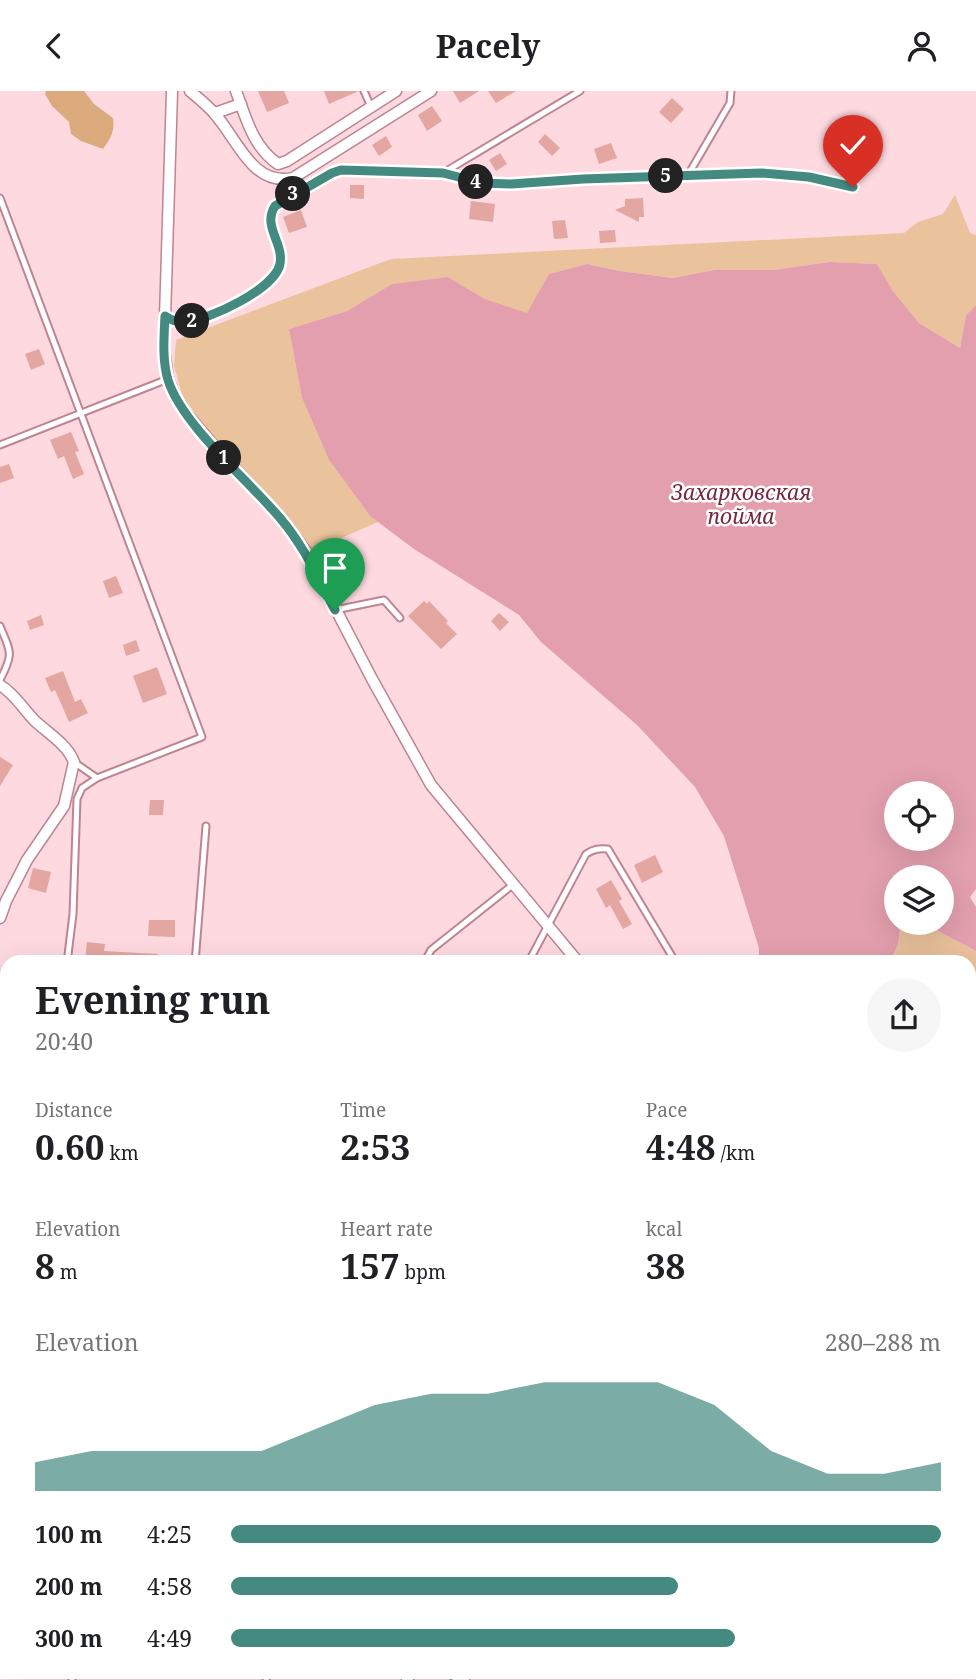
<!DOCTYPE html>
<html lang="en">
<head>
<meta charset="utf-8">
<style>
  :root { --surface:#fff; --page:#f6f6f6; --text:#202124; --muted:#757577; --accent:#448a81 }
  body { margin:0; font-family:"Noto Serif",serif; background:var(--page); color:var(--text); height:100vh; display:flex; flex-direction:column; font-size:26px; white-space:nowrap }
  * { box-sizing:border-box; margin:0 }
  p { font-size:23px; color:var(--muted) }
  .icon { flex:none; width:38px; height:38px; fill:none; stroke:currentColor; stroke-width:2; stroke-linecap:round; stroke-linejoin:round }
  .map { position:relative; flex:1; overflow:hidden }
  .details { position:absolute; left:0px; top:864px; width:976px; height:724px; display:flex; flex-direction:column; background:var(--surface); border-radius:21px 21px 0 0; box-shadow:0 7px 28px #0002 }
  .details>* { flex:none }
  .controls { position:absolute; left:884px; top:690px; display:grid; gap:14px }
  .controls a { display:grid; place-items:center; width:70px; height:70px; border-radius:50%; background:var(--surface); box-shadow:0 7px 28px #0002; font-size:35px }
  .pin { position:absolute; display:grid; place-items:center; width:60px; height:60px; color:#fff; margin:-72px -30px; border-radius:50% 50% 50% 0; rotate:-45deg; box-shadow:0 0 7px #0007 }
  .pin .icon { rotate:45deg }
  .km { position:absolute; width:35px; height:35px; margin:-18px; border-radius:50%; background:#222; color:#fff; font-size:19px; line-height:35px; text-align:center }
  .round { display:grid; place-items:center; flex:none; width:74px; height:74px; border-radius:37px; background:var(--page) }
  .headline { display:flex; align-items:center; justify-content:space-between; height:119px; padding:0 35px }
  h1 { font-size:38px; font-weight:700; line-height:52px }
  .metrics { display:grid; grid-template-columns:repeat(3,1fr); gap:10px; height:119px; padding:7px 35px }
  .metrics div { display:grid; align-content:center }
  .metrics b { font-size:35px; font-weight:700 }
  .metrics small { font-size:19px; font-weight:400 }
  .metrics p { font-size:19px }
  .chart { height:196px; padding:14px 35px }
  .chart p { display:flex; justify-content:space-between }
  .chart svg { width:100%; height:126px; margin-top:7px; fill:var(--accent); opacity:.7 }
  ul { padding:0 35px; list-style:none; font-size:23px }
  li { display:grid; grid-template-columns:112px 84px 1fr; align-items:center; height:52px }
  li i { height:18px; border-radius:9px; background:var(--accent) }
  header { display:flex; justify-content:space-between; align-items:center; height:91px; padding:0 35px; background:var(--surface); font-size:32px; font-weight:700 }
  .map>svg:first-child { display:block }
  .green { fill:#eac29c }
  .forest { fill:#dbab7e }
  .water { fill:#e39fae; fill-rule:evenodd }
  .building { fill:#e3a6a1 }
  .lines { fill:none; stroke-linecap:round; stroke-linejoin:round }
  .service-casing { stroke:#be8491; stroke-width:9 }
  .minor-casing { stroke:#be8491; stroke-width:13 }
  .service { stroke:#fff; stroke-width:5 }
  .minor { stroke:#fff; stroke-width:10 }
  .route-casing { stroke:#fff; stroke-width:14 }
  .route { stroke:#448a81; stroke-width:9 }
  .labels { text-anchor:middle; stroke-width:5; stroke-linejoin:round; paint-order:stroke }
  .water-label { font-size:21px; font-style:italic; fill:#76273f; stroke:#fff }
</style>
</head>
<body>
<header><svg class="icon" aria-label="back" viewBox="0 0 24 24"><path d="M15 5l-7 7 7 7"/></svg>Pacely<svg class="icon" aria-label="person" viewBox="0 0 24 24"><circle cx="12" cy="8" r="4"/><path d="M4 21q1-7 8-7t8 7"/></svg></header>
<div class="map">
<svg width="976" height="1589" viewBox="0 0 976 1589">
  <rect width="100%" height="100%" fill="#ffd9e0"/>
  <!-- green -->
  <g class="green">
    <path d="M 955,104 L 970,142 L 976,144 L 976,214 L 966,224 L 960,257 L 919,232 L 893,200 L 877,173 L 830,171 L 773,179 L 714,179 L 673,187 L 620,180 L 587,173 L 549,183 L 528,223 L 485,208 L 448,186 L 392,193 L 347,220 L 289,238 L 302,307 L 329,369 L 370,425 L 378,431 L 311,460 L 277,414 L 211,346 L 182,303 L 174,275 L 176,249 L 391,168 L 904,142 L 918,131 L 943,123 Z"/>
    <path d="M 901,831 L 931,831 L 938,840 L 976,860 L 976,1047 L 970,1047 L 970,872 L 890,872 L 898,854 Z"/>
  </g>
  <!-- forest -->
  <path class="forest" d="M 46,0 L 84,0 L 94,13 L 113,27 C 115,40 111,47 103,58 L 81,50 L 71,43 L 69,31 L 52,15 L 45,3 Z"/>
  <!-- water -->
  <path class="water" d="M 830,171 L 877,173 L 893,200 L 919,232 L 960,257 L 966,224 L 976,214 L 976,798 L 970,806 L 976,816 L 976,860 L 938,840 L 931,831 L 942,831 L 942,786 L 896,786 L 896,831 L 901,831 L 898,854 L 890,871 L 759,871 L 759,857 L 724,745 L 695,696 L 637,634 L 541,551 L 519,524 L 414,458 L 370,425 L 329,369 L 302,307 L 289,238 L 347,220 L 392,193 L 448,186 L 485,208 L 527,222 L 549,183 L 587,173 L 620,180 L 673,187 L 714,179 L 773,179 ZM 896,702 L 942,702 L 942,747 L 896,747 Z"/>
  <!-- building -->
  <g class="building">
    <path d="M 258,0 L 284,0 L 289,12 L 267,21 Z"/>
    <path d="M 324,0 L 359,0 L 329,13 Z"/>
    <path d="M 453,0 L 479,0 L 460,12 Z"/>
    <path d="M 488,0 L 516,0 L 496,12 Z"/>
    <path d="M 672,7 L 684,18 L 671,32 L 659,21 Z"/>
    <path d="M 432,15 L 442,30 L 427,40 L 418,24 Z"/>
    <path d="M 545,43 L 560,57 L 552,65 L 538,51 Z"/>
    <path d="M 386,45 L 392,56 L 379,65 L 372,54 Z"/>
    <path d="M 611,52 L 617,67 L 599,73 L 594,58 Z"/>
    <path d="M 500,62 L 507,73 L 496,80 L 489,69 Z"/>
    <path d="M 350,94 L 364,94 L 364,108 L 350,107 Z"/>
    <path d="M 643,107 L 644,126 L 639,126 L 639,131 L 615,119 L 625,115 L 625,108 Z"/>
    <path d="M 471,110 L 495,113 L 493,131 L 469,128 Z"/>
    <path d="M 301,119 L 307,136 L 289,142 L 283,126 Z"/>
    <path d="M 565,129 L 568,147 L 554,148 L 552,130 Z"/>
    <path d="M 615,139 L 616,151 L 600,152 L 599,140 Z"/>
    <path d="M 39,258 L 45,273 L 31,279 L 25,263 Z"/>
    <path d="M 71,341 L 79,360 L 75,361 L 84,383 L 73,388 L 64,365 L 58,368 L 50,349 Z"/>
    <path d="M 9,373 L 14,387 L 0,392 L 0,376 Z"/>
    <path d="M 116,485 L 123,502 L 109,507 L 103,490 Z"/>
    <path d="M 424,510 L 427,513 L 429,510 L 448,530 L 446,532 L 457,543 L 441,558 L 408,525 Z"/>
    <path d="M 499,522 L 509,531 L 500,540 L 491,530 Z"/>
    <path d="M 41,524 L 44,534 L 30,539 L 27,530 Z"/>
    <path d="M 136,549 L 140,560 L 126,565 L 123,554 Z"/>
    <path d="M 157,576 L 167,603 L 143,612 L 133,585 Z"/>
    <path d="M 63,580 L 75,611 L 81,608 L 88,622 L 69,631 L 55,599 L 51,601 L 45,587 Z"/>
    <path d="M 0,666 L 13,674 L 0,695 Z"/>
    <path d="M 150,709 L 164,709 L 163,724 L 149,724 Z"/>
    <path d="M 655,764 L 663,781 L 642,792 L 634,774 Z"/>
    <path d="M 33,777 L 51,781 L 46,802 L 28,797 Z"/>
    <path d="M 611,789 L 622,808 L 619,810 L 632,833 L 623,838 L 610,814 L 606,817 L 596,798 Z"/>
    <path d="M 149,829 L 175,829 L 175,846 L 148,845 Z"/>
    <path d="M 87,851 L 105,853 L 104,860 L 158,863 L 158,872 L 85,869 Z"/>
  </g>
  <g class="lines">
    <defs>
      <g id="service">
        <path d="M 364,0 L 371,16"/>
        <path d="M 443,82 L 580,0"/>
        <path d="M 688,84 L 730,12 L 731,0"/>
        <path d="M 0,107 L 202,646 L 97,687 L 82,697 L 77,708 L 73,823 L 67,872"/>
        <path d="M 165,225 C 171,229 177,232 185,231 C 209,229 275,198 280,173 C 283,152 263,135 275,115 L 333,82 L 341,79 L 443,82 L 482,92 L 511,93 L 583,88 L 761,82 L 809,86 L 853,96"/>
        <path d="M 0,354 L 168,288"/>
        <path d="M 335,519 L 384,509 L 400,527"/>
        <path d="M 0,535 C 11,562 14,562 0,589"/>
        <path d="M 74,671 L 97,687"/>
        <path d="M 195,872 L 206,735"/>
        <path d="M 424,872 L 431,859 L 515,792"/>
        <path d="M 528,872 L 586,763 C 594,758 599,757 608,758 L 676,872"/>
        <path d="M 970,1097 L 976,1096"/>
        <path d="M 970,1227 L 976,1229"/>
        <path d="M 0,1307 L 7,1309"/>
        <path d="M 0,1405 L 7,1376"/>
        <path d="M 72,1582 L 72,1589"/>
        <path d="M 266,1589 L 268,1582"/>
      </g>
      <g id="minor">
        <path d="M 172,0 L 164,259 L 168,288 L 174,303 L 186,322 L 213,354 L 280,427 L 305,459 L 372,588 L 431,694 L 579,872"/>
        <path d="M 190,0 C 198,7 207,14 214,22 C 237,47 252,96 293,87 L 431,0"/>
        <path d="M 236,0 C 246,27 253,56 278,73 L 287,70 L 396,0"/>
        <path d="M 215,22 L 241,13"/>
        <path d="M 0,594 C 15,603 23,618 35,630 C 49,643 67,653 74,671 L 64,715 L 27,769 L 6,810 L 0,827"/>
        <path d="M 451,1582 L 464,1589"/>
        <path d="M 407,1589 L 411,1582"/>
      </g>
    </defs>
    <!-- service casing -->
    <use href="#service" class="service-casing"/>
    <!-- minor casing -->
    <use href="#minor" class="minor-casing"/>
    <!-- service -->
    <use href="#service" class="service"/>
    <!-- minor -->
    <use href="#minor" class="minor"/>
  </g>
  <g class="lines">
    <defs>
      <path id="route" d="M 335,519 C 318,487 304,455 280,427 C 249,390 182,334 168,289 C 162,269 164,246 165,225 C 171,229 177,232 185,231 C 209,229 275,198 280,173 C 284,152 262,135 275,115 L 332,82 L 341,79 L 443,82 L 482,92 L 511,93 L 583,88 L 761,82 L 809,86 L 853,96"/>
    </defs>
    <!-- route casing -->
    <use href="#route" class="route-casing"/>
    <!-- route -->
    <use href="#route" class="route"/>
  </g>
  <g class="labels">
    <!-- water labels -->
    <g class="water-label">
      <text x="741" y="409">Захарковская<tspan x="741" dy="24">пойма</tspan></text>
    </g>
  </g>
</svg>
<div class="controls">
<a><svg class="icon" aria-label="locate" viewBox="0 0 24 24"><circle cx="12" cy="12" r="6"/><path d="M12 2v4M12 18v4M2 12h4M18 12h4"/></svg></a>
<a><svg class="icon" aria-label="layers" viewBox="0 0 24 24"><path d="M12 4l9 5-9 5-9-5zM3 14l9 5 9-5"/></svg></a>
</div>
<div class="pin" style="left:335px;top:519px;background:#1e9e55"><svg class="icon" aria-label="arrive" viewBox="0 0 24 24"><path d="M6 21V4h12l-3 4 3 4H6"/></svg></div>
<div class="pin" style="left:853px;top:96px;background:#d93025"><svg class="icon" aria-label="check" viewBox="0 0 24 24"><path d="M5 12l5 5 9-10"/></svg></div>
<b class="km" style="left:224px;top:367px">1</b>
<b class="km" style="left:192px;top:230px">2</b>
<b class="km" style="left:293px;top:103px">3</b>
<b class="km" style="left:476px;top:91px">4</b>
<b class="km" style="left:666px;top:85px">5</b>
<section class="details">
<div class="headline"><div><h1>Evening run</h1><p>20:40</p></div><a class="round"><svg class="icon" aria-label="share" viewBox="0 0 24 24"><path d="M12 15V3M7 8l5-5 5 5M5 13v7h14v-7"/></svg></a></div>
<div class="metrics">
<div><p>Distance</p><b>0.60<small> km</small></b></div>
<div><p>Time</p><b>2:53</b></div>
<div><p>Pace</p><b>4:48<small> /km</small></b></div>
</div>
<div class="metrics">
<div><p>Elevation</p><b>8<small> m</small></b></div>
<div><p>Heart rate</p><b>157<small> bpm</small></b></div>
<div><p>kcal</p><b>38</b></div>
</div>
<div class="chart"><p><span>Elevation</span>280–288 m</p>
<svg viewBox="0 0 160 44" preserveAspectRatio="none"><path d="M0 44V34L10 30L20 30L30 30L40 30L50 22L60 14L70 10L80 10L90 6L100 6L110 6L120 14L130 30L140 38L150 38L160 34V44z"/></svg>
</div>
<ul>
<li><b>100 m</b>4:25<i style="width:100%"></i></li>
<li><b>200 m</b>4:58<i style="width:63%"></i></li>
<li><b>300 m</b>4:49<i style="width:71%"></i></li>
</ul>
</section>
</div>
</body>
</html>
